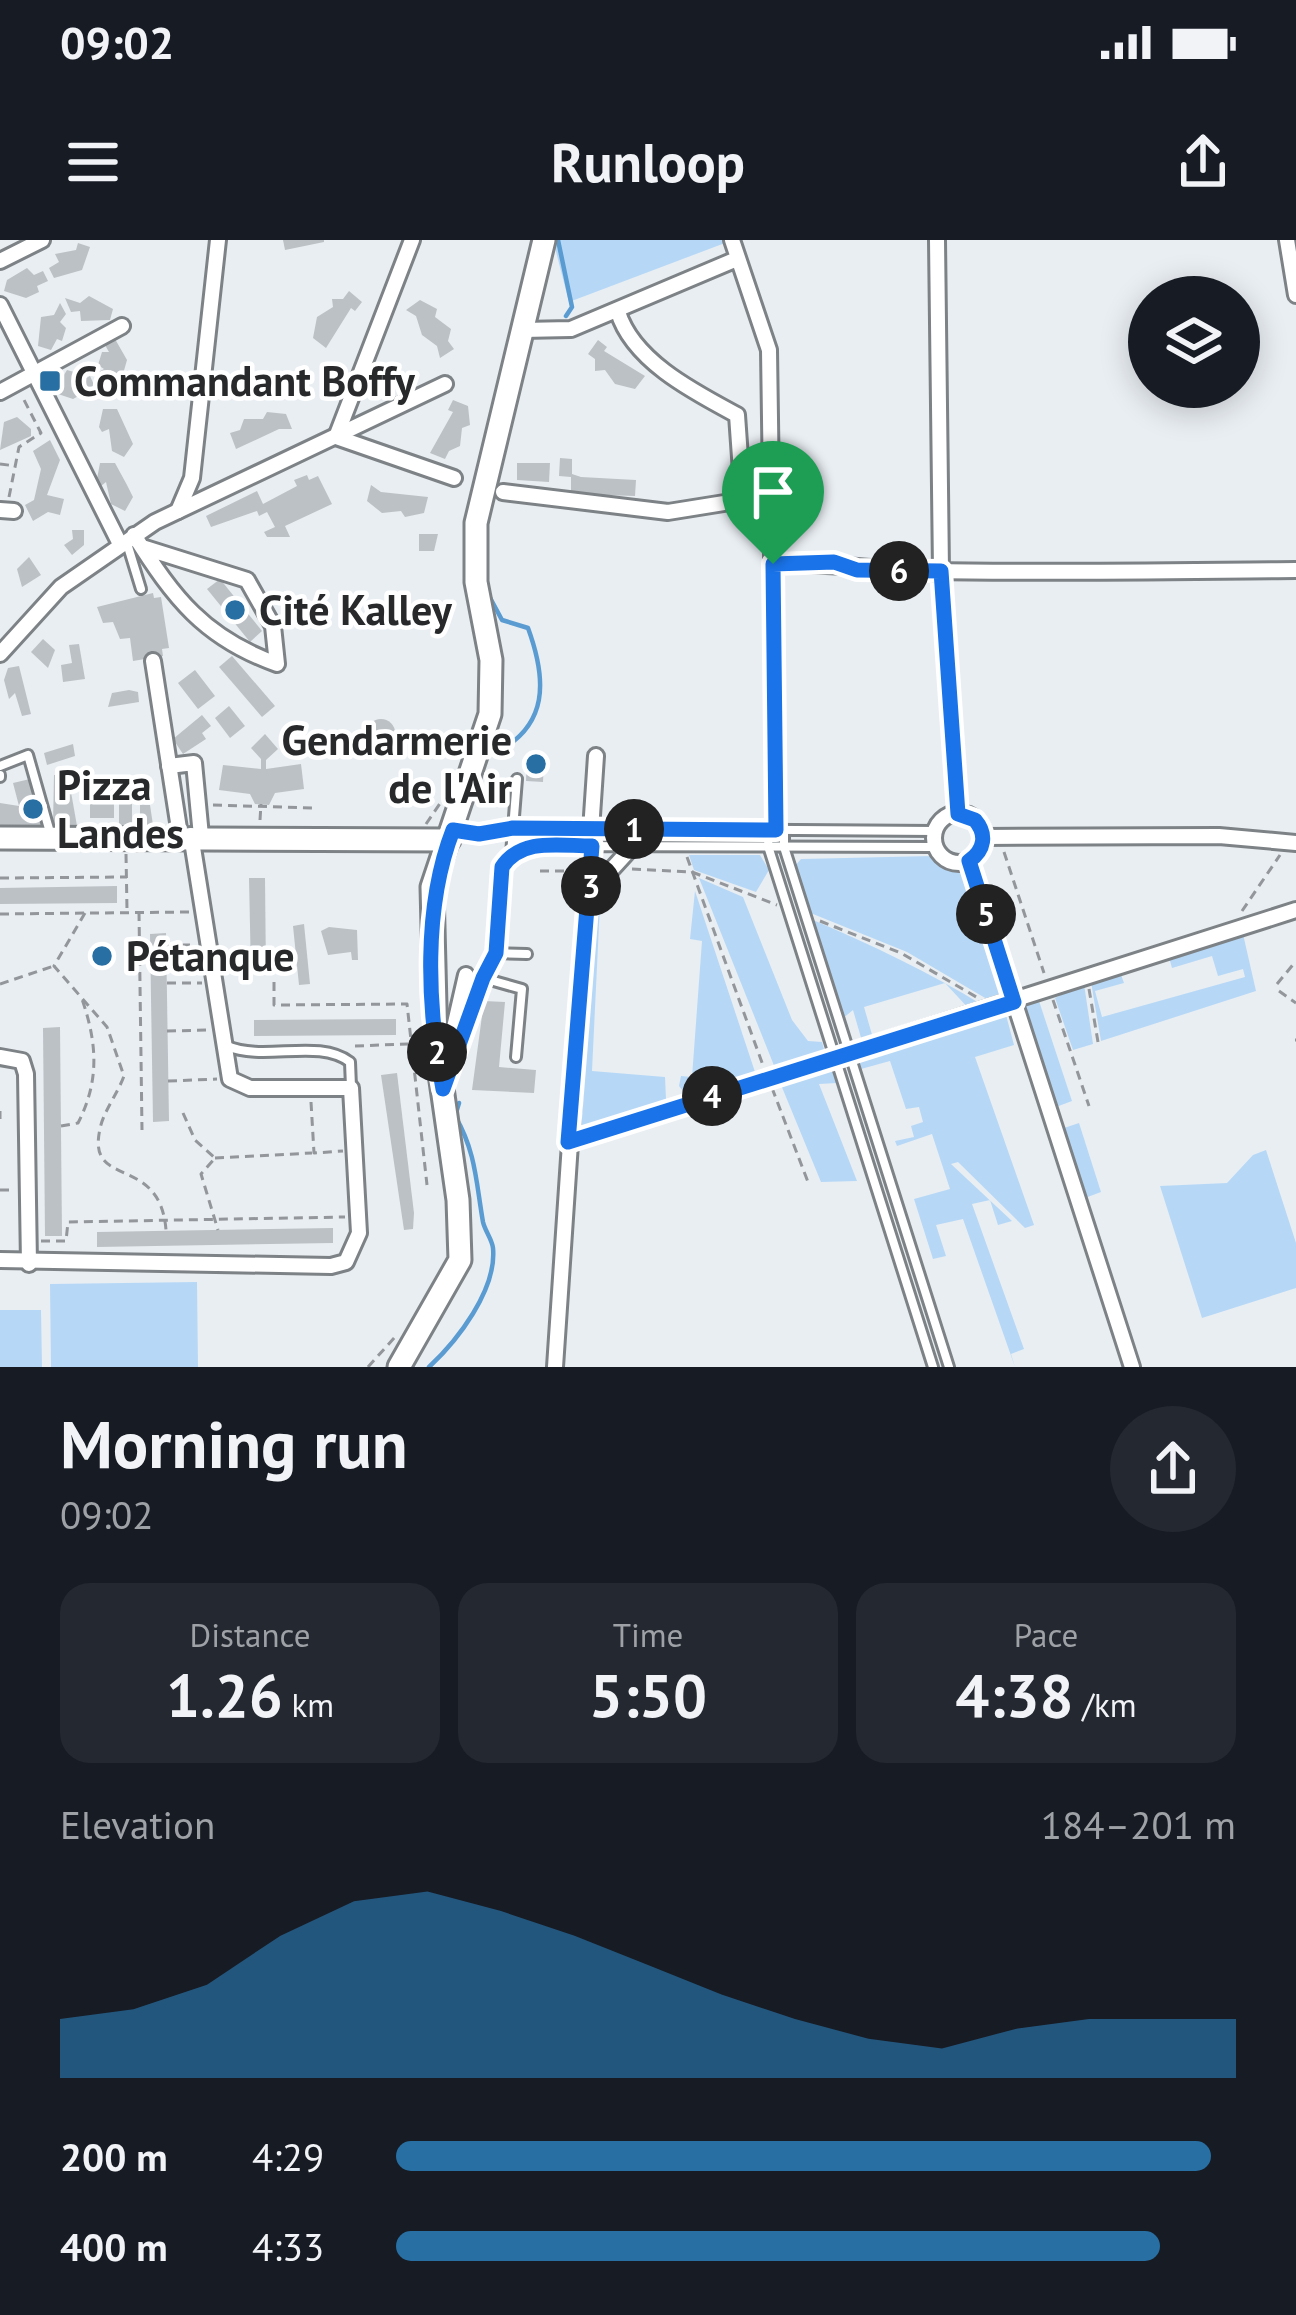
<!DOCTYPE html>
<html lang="en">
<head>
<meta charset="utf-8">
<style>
  :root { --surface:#171b24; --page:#242831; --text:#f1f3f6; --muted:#9ea1a6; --accent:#286fa3 }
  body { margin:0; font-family:"PT Sans",sans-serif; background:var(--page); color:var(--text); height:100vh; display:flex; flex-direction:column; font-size:45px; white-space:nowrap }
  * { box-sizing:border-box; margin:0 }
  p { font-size:39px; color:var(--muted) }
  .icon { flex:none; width:66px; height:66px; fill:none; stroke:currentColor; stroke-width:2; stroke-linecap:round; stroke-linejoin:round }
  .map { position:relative; height:1127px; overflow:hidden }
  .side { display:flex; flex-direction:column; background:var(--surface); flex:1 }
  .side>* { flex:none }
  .controls { position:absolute; left:1128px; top:36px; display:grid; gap:24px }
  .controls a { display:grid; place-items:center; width:132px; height:132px; border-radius:50%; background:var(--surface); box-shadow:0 6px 30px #0003; font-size:60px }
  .pin { position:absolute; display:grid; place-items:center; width:102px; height:102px; color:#fff; margin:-123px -51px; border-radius:50% 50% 50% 0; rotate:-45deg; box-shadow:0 0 12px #0007 }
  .pin .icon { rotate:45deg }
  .km { position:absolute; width:60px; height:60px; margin:-30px; border-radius:50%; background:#222; color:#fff; font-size:33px; line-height:60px; text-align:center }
  .round { display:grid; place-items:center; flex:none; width:126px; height:126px; border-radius:63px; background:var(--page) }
  .headline { display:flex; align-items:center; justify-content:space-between; height:204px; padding:0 60px }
  h1 { font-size:66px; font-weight:600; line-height:90px }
  .metrics { display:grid; grid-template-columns:repeat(3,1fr); gap:18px; height:204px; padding:12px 60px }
  .metrics div { display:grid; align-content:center; border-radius:30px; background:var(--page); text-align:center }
  .metrics b { font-size:60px; font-weight:600 }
  .metrics small { font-size:33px; font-weight:400 }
  .metrics p { font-size:33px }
  .chart { height:336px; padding:24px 60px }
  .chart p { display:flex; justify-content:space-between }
  .chart svg { width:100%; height:216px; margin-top:12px; fill:var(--accent); opacity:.7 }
  ul { padding:0 60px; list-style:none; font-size:39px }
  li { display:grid; grid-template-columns:192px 144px 1fr; align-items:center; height:90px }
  li i { height:30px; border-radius:15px; background:var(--accent) }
  .status { display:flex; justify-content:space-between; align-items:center; height:84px; padding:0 60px; background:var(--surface); direction:ltr }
  .status svg { height:33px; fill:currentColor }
  header { display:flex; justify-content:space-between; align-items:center; height:156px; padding:0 60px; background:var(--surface); font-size:54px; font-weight:600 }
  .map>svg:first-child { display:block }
  .green { fill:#b6d8f6 }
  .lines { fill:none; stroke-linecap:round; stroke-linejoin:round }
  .stream { stroke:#5a9cd2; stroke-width:4.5 }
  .building { fill:#bcc1c6 }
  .lane-casing { stroke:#7d8286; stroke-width:14 }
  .street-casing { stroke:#7d8286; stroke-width:20 }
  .secondary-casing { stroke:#7d8286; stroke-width:27 }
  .path { stroke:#93969a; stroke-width:3; stroke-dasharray:9 6; stroke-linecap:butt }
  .lane { stroke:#fff; stroke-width:8 }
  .street { stroke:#fff; stroke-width:14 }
  .secondary { stroke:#fff; stroke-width:21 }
  .route-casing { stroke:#fff; stroke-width:24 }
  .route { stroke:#1a73e8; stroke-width:15 }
  .poi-dot { fill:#286fa3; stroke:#fff; stroke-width:4.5 }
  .labels { text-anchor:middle; stroke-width:9; stroke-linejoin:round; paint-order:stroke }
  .poi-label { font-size:42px; font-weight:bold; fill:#27292b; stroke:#fff; text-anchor:start }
</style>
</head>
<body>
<div class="status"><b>09:02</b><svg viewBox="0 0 49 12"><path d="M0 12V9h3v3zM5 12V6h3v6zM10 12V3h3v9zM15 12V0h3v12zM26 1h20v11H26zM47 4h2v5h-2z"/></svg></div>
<header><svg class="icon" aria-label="menu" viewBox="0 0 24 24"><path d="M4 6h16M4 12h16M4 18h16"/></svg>Runloop<svg class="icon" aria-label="share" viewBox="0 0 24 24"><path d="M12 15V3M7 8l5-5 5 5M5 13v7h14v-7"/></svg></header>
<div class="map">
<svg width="1296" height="1127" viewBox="0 0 1296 1127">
  <rect width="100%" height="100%" fill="#e9eef3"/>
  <!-- green -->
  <g class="green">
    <path d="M 553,0 L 724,0 L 725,3 L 569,62 Z"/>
    <path d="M 689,615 L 760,615 L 769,630 L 756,652 L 694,630 Z"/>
    <path d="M 932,616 L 963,632 L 1003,759 L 992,762 L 907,712 L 808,672 L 795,626 L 801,619 Z"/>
    <path d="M 699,638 L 743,657 L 792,780 L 808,801 L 822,802 L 825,813 L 775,828 Z"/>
    <path d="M 695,651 L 756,835 L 687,856 L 679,846 L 681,836 L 692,837 L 702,701 L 690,699 Z"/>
    <path d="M 600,664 L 592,831 L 665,837 L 666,859 L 577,890 L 592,669 Z"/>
    <path d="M 813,680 C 872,705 929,732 984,766 L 971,771 L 945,743 L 864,767 L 873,798 L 862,801 L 853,770 L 842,779 Z"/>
    <path d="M 1243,694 L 1256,751 L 1101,801 L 1091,742 L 1120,732 L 1124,743 L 1095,751 L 1102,777 L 1245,737 L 1243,729 L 1218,736 L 1212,716 L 1172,728 L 1169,717 Z"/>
    <path d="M 1084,744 L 1093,804 L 1073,810 L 1055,758 Z"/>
    <path d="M 1039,761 L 1072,861 L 1056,867 L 1023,766 Z"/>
    <path d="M 1006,775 L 1014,805 L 975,817 L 1034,985 L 1025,988 L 958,922 L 951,924 L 1012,981 L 998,985 L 990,960 L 972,964 L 1024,1109 L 1011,1114 L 1015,1127 L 963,979 L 936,985 L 946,1016 L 933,1019 L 914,959 L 950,949 L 932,894 L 897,906 L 895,901 L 914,897 L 911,886 L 923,882 L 919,867 L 906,869 L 890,821 L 861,829 L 857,819 Z"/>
    <path d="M 832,827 L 837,843 L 819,844 L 857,941 L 821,942 L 779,840 Z"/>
    <path d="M 1079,883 L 1101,952 L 1085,958 L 1061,889 Z"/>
    <path d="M 1266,910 L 1296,1003 L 1296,1048 L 1202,1078 L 1160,946 L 1227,943 L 1253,915 Z"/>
    <path d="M 197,1042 L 198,1127 L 51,1127 L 50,1044 Z"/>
    <path d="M 0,1070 L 41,1070 L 42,1127 L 0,1127 Z"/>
  </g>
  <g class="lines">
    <!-- stream -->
    <g class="stream">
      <path d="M 558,0 L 572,67 L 566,76"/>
      <path d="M 488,354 L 502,380 L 528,388 C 547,440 549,486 495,513"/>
      <path d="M 429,1127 C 457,1101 497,1050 493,1008 C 492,999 485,991 483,982 C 476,942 476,912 455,876 L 459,863"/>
    </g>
  </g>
  <!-- building -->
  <g class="building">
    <path d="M 283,0 L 324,0 L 324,2 L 285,10 Z"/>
    <path d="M 78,3 L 90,7 L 82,30 L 54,38 L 49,28 L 59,22 L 55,14 L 76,10 Z"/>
    <path d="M 27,28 L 34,35 L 43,31 L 48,41 L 37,46 L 39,52 L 26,58 L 4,51 L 7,40 Z"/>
    <path d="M 349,51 L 362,62 L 355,71 L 351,68 L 326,108 L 313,98 L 317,77 L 333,67 L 332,59 L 343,59 Z"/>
    <path d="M 89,56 L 113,69 L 110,80 L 81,81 L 80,71 L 71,72 L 65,58 L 80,63 Z"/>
    <path d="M 420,60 L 437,69 L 435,77 L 451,89 L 448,101 L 454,109 L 440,118 L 437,106 L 422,95 L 416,76 L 406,70 Z"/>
    <path d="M 60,63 L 66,74 L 60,82 L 66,88 L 62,101 L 57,99 L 51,110 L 38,106 L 41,77 L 54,75 Z"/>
    <path d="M 115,99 L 127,120 L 123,134 L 100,144 L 95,134 L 104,129 L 98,125 L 102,112 L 109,112 L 105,105 Z"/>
    <path d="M 598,100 L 607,107 L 604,111 L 645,136 L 635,149 L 615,144 L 605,130 L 595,131 L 595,119 L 588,114 Z"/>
    <path d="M 60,126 L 64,135 L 67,130 L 81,134 L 81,141 L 90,136 L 95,147 L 73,159 L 58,154 L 50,132 Z"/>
    <path d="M 453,160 L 468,166 L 470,185 L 462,188 L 460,206 L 449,211 L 445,219 L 430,213 L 453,172 L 448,170 Z"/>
    <path d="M 103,169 L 117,169 L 128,193 L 133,204 L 124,217 L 112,211 L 109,189 L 102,192 L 99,187 Z"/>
    <path d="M 267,172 L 286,174 L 292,189 L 279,189 L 236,209 L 230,193 L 240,190 L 244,179 L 263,179 Z"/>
    <path d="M 17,177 L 31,189 L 31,196 L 0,210 L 4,182 Z"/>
    <path d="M 50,200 L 60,220 L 47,255 L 64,259 L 60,275 L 48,272 L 33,281 L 25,265 L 34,260 L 41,229 L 33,211 Z"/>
    <path d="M 560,218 L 572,219 L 572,234 L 581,237 L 636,240 L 635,256 L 571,254 L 571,237 L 559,236 Z"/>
    <path d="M 100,223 L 115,223 L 127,245 L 133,257 L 125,271 L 111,264 L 106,242 L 101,246 L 97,239 Z"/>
    <path d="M 517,223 L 550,223 L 549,242 L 517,240 Z"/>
    <path d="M 307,235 L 309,240 L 318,236 L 332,264 L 285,286 L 290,297 L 267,297 L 264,292 L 275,287 L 267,272 L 259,276 L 257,271 L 211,287 L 206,276 L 257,251 L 263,264 L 297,246 L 294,240 Z"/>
    <path d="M 371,245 L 381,252 L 428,257 L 424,273 L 405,277 L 401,271 L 382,273 L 367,261 Z"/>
    <path d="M 72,290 L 84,290 L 84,305 L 72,315 L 64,305 L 73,299 Z"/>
    <path d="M 419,294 L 438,294 L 434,311 L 419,311 Z"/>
    <path d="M 29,317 L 41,335 L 22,347 L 17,329 Z"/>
    <path d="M 220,339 L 262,391 L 250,402 L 207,349 Z"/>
    <path d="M 153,353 L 154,358 L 161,357 L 169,408 L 162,409 L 163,416 L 133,421 L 130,398 L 120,399 L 113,382 L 103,383 L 97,367 Z"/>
    <path d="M 43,399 L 55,410 L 48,428 L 31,412 Z"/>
    <path d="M 79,404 L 85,439 L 63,442 L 61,425 L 72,423 L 69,405 Z"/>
    <path d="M 232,416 L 275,466 L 262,477 L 219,427 Z"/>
    <path d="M 19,426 L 31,474 L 22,476 L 15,453 L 9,459 L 4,440 L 8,428 Z"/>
    <path d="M 195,430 L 215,456 L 198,469 L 178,443 Z"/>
    <path d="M 129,450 L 138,452 L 139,462 L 108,467 L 112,453 Z"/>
    <path d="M 229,466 L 245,486 L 230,498 L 215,478 Z"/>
    <path d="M 202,475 L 211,486 L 202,493 L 206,499 L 183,514 L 173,499 Z"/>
    <circle cx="381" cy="493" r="14"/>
    <path d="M 265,494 L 278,509 L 266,520 L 266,529 L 301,524 L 304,549 L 275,553 L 269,565 L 255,564 L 250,554 L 219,550 L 223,525 L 261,529 L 261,519 L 251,508 Z"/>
    <path d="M 73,504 L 75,516 L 47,525 L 44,513 Z"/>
    <path d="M 527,516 L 544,517 L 543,542 L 526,541 Z"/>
    <path d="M 54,535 L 68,535 L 77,586 L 53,585 Z"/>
    <path d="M 30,539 L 44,586 L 0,585 L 0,563 L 19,566 L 13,543 Z"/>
    <rect x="119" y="557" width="13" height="28"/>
    <path d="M 90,561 L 114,562 L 114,578 L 90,578 Z"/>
    <path d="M 140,565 L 150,565 L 153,585 L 140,585 Z"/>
    <path d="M 249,638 L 265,638 L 266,734 L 251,734 Z"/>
    <path d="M 117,646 L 117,663 L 0,664 L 0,648 Z"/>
    <path d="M 304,684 L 310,744 L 299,745 L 293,686 Z"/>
    <path d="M 329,687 L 357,690 L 358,720 L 352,720 L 351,712 L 328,715 L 321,691 Z"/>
    <path d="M 166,693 L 169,881 L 153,882 L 150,694 Z"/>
    <path d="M 484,761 L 505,762 L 499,827 L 536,830 L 534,853 L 472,850 Z"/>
    <path d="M 396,779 L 396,795 L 254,796 L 254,780 Z"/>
    <path d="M 60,787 L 62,996 L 45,996 L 43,788 Z"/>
    <path d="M 397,833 L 414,973 L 413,989 L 404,990 L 381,835 Z"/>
    <path d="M 333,988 L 333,1003 L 97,1007 L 97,992 Z"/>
  </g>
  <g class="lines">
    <defs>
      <g id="lane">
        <path d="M 126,300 L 141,349"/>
        <path d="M 0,526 L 28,515 L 51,596"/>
        <path d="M 0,535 L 0,537"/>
        <path d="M 513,588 L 935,591"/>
        <path d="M 769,590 L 768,606 L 933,1127"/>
        <path d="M 784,590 L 784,607 L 949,1127"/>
        <path d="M 511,614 L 517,539"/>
        <path d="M 496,713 L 527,714"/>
        <path d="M 483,738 L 522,749 L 516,817"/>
        <path d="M 227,806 C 265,822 318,798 350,822 L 351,847"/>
        <path d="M 447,833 L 494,722 L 502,627 L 511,614 L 530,606 L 935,607"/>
      </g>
      <g id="street">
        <path d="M 412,0 L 336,197 L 454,238"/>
        <path d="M 732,0 L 769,110 L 776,590"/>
        <path d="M 937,0 L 941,331 L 958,574"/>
        <path d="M 1287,0 L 1296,55"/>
        <path d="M 0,21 L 42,0"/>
        <path d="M 0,65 L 120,304"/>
        <path d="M 522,90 L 571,89 L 732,21"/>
        <path d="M 0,152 L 122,86"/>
        <path d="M 503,252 L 668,272 L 743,260 L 737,175 C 694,152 633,121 618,72"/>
        <path d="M 0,270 L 14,271"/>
        <path d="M 178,271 L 192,238 L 218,0"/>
        <path d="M 134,295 C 174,358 204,398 277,424 L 273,386 L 247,340 L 142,307"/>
        <path d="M 773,324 C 826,322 875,330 928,331 C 1050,333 1173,331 1296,330"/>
        <path d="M 0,414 L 61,347 L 155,282 L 445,144"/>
        <path d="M 153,421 L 180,595"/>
        <path d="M 169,526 L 194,523 L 201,596"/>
        <circle cx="959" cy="598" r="25"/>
        <path d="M 453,590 L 479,594 L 513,588"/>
        <path d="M 983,597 L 1219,596 L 1296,603"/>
        <path d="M 969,621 L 1132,1127"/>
        <path d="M 591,652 L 633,606"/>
        <path d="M 0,817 L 22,821 L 26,834 L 29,1024"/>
        <path d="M 439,821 L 450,805 L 466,735"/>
        <path d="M 568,902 L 1296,670"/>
        <path d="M 0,1020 L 331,1026 L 346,1022 L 359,993 L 351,848 L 250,848 L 230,839 L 191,595"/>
        <path d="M 555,1127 L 596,516"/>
      </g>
      <g id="secondary">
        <path d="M 0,598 L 449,600"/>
        <path d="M 399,1127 L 460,1020 L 458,960 L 436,806 L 432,647 L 490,474 L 491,420 L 476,342 L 476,283 L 544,0"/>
      </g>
    </defs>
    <!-- lane casing -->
    <use href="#lane" class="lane-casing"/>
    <!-- street casing -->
    <use href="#street" class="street-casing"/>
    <!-- secondary casing -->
    <use href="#secondary" class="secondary-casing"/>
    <!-- path -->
    <g class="path">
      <path d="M 0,224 L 16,226"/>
      <path d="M 9,257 L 19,207 L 41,193 L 23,158"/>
      <path d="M 213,565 L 313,568"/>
      <path d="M 260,580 L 261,564"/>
      <path d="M 426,584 L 441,562"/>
      <path d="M 1004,612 L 1044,733"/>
      <path d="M 126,614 L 127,670"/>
      <path d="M 687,617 L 764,828"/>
      <path d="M 632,629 L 692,632 L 777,665"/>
      <path d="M 540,631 L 574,631"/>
      <path d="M 0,638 L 127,637"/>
      <path d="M 1242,671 L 1280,615"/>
      <path d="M 139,672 L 142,890"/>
      <path d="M 85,673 L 54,726 L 107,787 L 124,836 C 118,853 103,872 100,889 C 86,950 160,913 166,990"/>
      <path d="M 0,674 L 189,672"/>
      <path d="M 820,681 L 901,713 L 978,758"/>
      <path d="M 166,705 L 194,705"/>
      <path d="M 274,742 L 274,765 L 407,764 L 427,945"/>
      <path d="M 167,743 L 202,743"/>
      <path d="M 0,744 L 54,726"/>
      <path d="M 1277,744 L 1296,721"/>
      <path d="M 1089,749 L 1098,802"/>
      <path d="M 1279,751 L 1296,763"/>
      <path d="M 1053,760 L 1089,866"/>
      <path d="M 167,791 L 210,790"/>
      <path d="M 1295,800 L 1296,800"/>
      <path d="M 355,806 L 408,804"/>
      <path d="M 168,841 L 217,839"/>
      <path d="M 772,848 L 808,942"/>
      <path d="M 311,862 L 314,913 L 343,911"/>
      <path d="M 0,871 L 0,879"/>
      <path d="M 183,873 L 195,900 L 215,918 L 201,934 L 218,990"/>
      <path d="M 61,886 L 78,883 C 100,840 97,803 82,759"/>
      <path d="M 215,918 L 312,913"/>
      <path d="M 0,950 L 14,950"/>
      <path d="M 41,1001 L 66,1001 L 68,982 L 345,977"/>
      <path d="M 368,1127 L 395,1097"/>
    </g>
    <!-- lane -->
    <use href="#lane" class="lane"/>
    <!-- street -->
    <use href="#street" class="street"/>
    <!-- secondary -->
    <use href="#secondary" class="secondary"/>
  </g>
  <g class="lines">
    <defs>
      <path id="route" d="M 834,322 L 857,330 L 941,331 L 958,574 L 975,580 C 987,594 985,610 969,621 L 1014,762 L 568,902 L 592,606 C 560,606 522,597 502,627 L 496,713 L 483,738 L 443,849 C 427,766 423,667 453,590 L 479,594 L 513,588 L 776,590 L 773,324 Z"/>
    </defs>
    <!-- route casing -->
    <use href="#route" class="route-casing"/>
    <!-- route -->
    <use href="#route" class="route"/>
  </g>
  <!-- markers -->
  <g class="poi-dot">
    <rect x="38" y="129" width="24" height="24" rx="6"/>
    <circle cx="235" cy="370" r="12"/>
    <circle cx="536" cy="524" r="12"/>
    <circle cx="33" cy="569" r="12"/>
    <circle cx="102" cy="716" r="12"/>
  </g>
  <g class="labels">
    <!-- poi labels -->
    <g class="poi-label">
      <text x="74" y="156">Commandant Boffy</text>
      <text x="259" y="385">Cité Kalley</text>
      <text x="512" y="515" text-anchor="end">Gendarmerie<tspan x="512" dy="48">de l'Air</tspan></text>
      <text x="57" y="560">Pizza<tspan x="57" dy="48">Landes</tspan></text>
      <text x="126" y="731">Pétanque</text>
    </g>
  </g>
</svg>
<div class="controls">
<a><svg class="icon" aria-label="layers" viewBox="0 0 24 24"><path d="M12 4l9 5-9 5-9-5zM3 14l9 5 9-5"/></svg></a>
</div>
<div class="pin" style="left:773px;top:324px;background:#1e9e55"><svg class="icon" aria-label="arrive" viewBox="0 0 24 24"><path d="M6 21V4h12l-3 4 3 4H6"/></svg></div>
<b class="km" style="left:634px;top:589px">1</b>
<b class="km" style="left:437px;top:812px">2</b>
<b class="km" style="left:591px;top:646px">3</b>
<b class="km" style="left:712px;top:856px">4</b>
<b class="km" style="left:986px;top:674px">5</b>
<b class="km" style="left:899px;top:331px">6</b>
</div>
<section class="side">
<div class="headline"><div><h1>Morning run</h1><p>09:02</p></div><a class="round"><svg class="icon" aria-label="share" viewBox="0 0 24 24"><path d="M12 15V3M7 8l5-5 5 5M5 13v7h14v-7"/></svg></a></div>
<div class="metrics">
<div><p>Distance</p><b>1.26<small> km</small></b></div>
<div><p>Time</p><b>5:50</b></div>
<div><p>Pace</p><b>4:38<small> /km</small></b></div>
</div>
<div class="chart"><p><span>Elevation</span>184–201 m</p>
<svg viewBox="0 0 160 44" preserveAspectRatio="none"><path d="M0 44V32L10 30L20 25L30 15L40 8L50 6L60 10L70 15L80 21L90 27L100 32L110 36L120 38L130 34L140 32L150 32L160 32V44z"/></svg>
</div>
<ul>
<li><b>200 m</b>4:29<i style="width:97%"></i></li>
<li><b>400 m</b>4:33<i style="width:91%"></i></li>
</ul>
</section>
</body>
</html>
